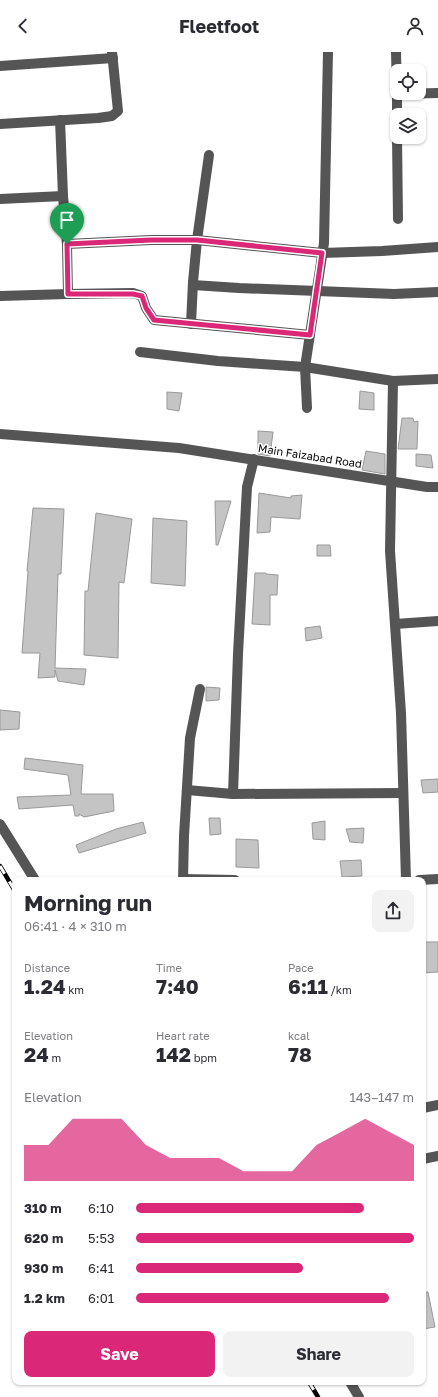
<!DOCTYPE html>
<html lang="en">
<head>
<meta charset="utf-8">
<style>
  :root { --surface:#fff; --page:#f2f2f3; --text:#2b2b33; --muted:#7c7c81; --accent:#db2777 }
  body { margin:0; font-family:"Golos Text",sans-serif; background:var(--page); color:var(--text); height:100vh; display:flex; flex-direction:column; font-size:15px; white-space:nowrap }
  * { box-sizing:border-box; margin:0 }
  p { font-size:13px; color:var(--muted) }
  .icon { flex:none; width:22px; height:22px; fill:none; stroke:currentColor; stroke-width:2; stroke-linecap:round; stroke-linejoin:round }
  .map { position:relative; flex:1; overflow:hidden }
  .details { position:absolute; left:12px; top:825px; width:414px; height:508px; display:flex; flex-direction:column; background:var(--surface); border-radius:8px; box-shadow:0 1px 3px #0004 }
  .details>* { flex:none }
  .buttons { position:absolute; left:390px; top:12px; display:grid; gap:8px }
  .buttons a { display:grid; place-items:center; width:36px; height:36px; border-radius:8px; background:var(--surface); box-shadow:0 1px 3px #0004; font-size:20px }
  .pin { position:absolute; display:grid; place-items:center; width:34px; height:34px; color:#fff; margin:-41px -17px; border-radius:50% 50% 50% 0; rotate:-45deg; box-shadow:0 0 4px #0007 }
  .pin .icon { rotate:45deg }
  .round { display:grid; place-items:center; flex:none; width:42px; height:42px; border-radius:8px; background:var(--page) }
  .head { display:flex; align-items:center; justify-content:space-between; height:68px; padding:0 12px }
  h1 { font-size:22px; font-weight:700; line-height:30px }
  .stats { display:grid; grid-template-columns:repeat(3,1fr); gap:6px; height:68px; padding:4px 12px }
  .stats div { display:grid; align-content:center }
  .stats b { font-size:20px; font-weight:700 }
  .stats small { font-size:11px; font-weight:400 }
  .stats p { font-size:11px }
  .chart { height:112px; padding:8px 12px }
  .chart p { display:flex; justify-content:space-between }
  .chart svg { width:100%; height:72px; margin-top:4px; fill:var(--accent); opacity:.7 }
  .action { display:flex; gap:8px; margin-top:auto; padding:8px 12px }
  .action a { flex:1; height:46px; border-radius:8px; background:var(--accent); color:#fff; font-size:16px; font-weight:700; line-height:46px; text-align:center }
  .action a+a { background:var(--page); color:var(--text) }
  ul { padding:0 12px; list-style:none; font-size:13px }
  li { display:grid; grid-template-columns:64px 48px 1fr; align-items:center; height:30px }
  li i { height:10px; border-radius:5px; background:var(--accent) }
  header { display:flex; justify-content:space-between; align-items:center; height:52px; padding:0 12px; background:var(--surface); font-size:18px; font-weight:700 }
  .map>svg:first-child { display:block }
  .building { fill:#c4c4c4; stroke:#999 }
  .lines { fill:none; stroke-linecap:round; stroke-linejoin:round }
  .minor { stroke:#555; stroke-width:10 }
  .rail-casing { stroke:#000; stroke-width:4.5 }
  .rail { stroke:#fff; stroke-width:3; stroke-dasharray:9; stroke-linecap:butt }
  .route-casing { stroke:#fff; stroke-width:8 }
  .route { stroke:#db2777; stroke-width:5 }
  .labels { text-anchor:middle; stroke-width:3; stroke-linejoin:round; paint-order:stroke }
  .street-label { font-size:11px; fill:#000; stroke:#fff }
</style>
</head>
<body>
<header><svg class="icon" aria-label="back" viewBox="0 0 24 24"><path d="M15 5l-7 7 7 7"/></svg>Fleetfoot<svg class="icon" aria-label="person" viewBox="0 0 24 24"><circle cx="12" cy="8" r="4"/><path d="M4 21q1-7 8-7t8 7"/></svg></header>
<div class="map">
<svg width="438" height="1345" viewBox="0 0 438 1345">
  <rect width="100%" height="100%" fill="#fff"/>
  <!-- building -->
  <g class="building">
    <path d="M 360,339 L 374,341 L 374,358 L 359,357 Z"/>
    <path d="M 167,340 L 182,341 L 179,359 L 167,357 Z"/>
    <path d="M 402,366 L 413,366 L 414,370 L 418,369 L 417,397 L 398,397 Z"/>
    <path d="M 258,379 L 273,380 L 270,404 L 258,402 Z"/>
    <path d="M 366,399 L 385,402 L 385,422 L 362,418 Z"/>
    <path d="M 416,402 L 431,403 L 433,416 L 416,414 Z"/>
    <path d="M 259,441 L 291,446 L 291,444 L 302,443 L 300,467 L 271,465 L 270,480 L 257,481 Z"/>
    <path d="M 215,449 L 231,449 L 218,493 L 216,493 Z"/>
    <path d="M 33,456 L 64,457 L 61,522 L 58,522 L 55,616 L 86,617 L 84,633 L 58,629 L 55,618 L 55,625 L 38,626 L 40,601 L 22,601 L 28,519 L 27,519 Z"/>
    <path d="M 96,461 L 132,467 L 124,531 L 119,530 L 118,606 L 84,603 L 85,539 L 88,539 Z"/>
    <path d="M 153,466 L 187,469 L 185,534 L 151,531 Z"/>
    <path d="M 317,493 L 330,493 L 331,504 L 317,504 Z"/>
    <path d="M 255,521 L 266,521 L 266,522 L 278,523 L 277,543 L 270,543 L 270,573 L 252,572 Z"/>
    <path d="M 320,574 L 322,586 L 306,589 L 305,576 Z"/>
    <path d="M 206,635 L 220,636 L 219,648 L 206,649 Z"/>
    <path d="M 0,658 L 20,660 L 19,677 L 0,678 Z"/>
    <path d="M 25,706 L 83,713 L 81,742 L 113,742 L 114,759 L 84,765 L 79,762 L 79,764 L 75,764 L 73,753 L 19,757 L 17,745 L 71,743 L 68,723 L 24,717 Z"/>
    <path d="M 438,727 L 438,740 L 423,741 L 421,728 Z"/>
    <path d="M 209,766 L 220,766 L 221,782 L 210,783 Z"/>
    <path d="M 325,769 L 325,788 L 313,787 L 312,771 Z"/>
    <path d="M 143,770 L 146,781 L 79,801 L 76,793 L 116,777 Z"/>
    <path d="M 364,776 L 363,791 L 350,790 L 346,777 Z"/>
    <path d="M 236,787 L 258,788 L 259,816 L 236,815 Z"/>
    <path d="M 361,808 L 362,824 L 342,825 L 340,809 Z"/>
    <path d="M 423,890 L 438,890 L 438,920 L 423,921 Z"/>
    <path d="M 423,1240 L 428,1240 L 435,1275 L 423,1277 Z"/>
  </g>
  <g class="lines">
    <!-- minor -->
    <g class="minor">
      <path d="M 396,0 L 397,42 L 438,41"/>
      <path d="M 0,14 L 113,6"/>
      <path d="M 397,36 L 397,64"/>
      <path d="M 60,68 L 63,144"/>
      <path d="M 0,72 L 98,66 L 112,64 L 118,59 L 112,0"/>
      <path d="M 397,85 L 398,167"/>
      <path d="M 0,147 L 63,144 L 67,192 L 68,242"/>
      <path d="M 67,192 L 151,188 L 197,188 L 322,201 L 382,199 L 438,195"/>
      <path d="M 193,233 L 239,236 L 394,242 L 438,240"/>
      <path d="M 0,244 L 68,242 L 133,241 L 142,244 L 146,256 L 154,268 L 310,283"/>
      <path d="M 191,272 L 193,230 L 197,188 L 209,103"/>
      <path d="M 140,300 L 218,309 L 305,315 L 393,329 L 438,327"/>
      <path d="M 393,329 L 390,499 L 401,661 L 406,828"/>
      <path d="M 307,356 L 305,315 L 324,191 L 328,0"/>
      <path d="M 0,382 L 179,396 L 427,435 L 438,435"/>
      <path d="M 395,572 L 438,569"/>
      <path d="M 187,738 L 233,742 L 403,741"/>
      <path d="M 233,742 L 238,602 L 247,435 L 254,407"/>
      <path d="M 0,772 L 35,828"/>
      <path d="M 183,827 L 235,828"/>
      <path d="M 183,828 L 184,784 L 190,686 L 200,637"/>
      <path d="M 419,828 L 438,827"/>
      <path d="M 423,1056 L 438,1053"/>
      <path d="M 423,1107 L 438,1104"/>
      <path d="M 350,1330 L 359,1345"/>
    </g>
    <defs>
      <g id="rail">
        <path d="M 0,814 L 15,839"/>
        <path d="M 309,1330 L 318,1345"/>
      </g>
    </defs>
    <!-- rail casing -->
    <use href="#rail" class="rail-casing"/>
    <!-- rail -->
    <use href="#rail" class="rail"/>
  </g>
  <g class="lines">
    <defs>
      <path id="route" d="M 151,188 L 197,188 L 322,201 L 310,283 L 154,268 L 146,256 L 142,244 L 133,242 L 68,242 L 67,192 Z"/>
    </defs>
    <!-- route casing -->
    <use href="#route" class="route-casing"/>
    <!-- route -->
    <use href="#route" class="route"/>
  </g>
  <g class="labels">
    <!-- street labels -->
    <g class="street-label">
      <text transform="translate(310 404) rotate(9)" y="4">Main Faizabad Road</text>
    </g>
  </g>
</svg>
<div class="buttons">
<a><svg class="icon" aria-label="locate" viewBox="0 0 24 24"><circle cx="12" cy="12" r="6"/><path d="M12 2v4M12 18v4M2 12h4M18 12h4"/></svg></a>
<a><svg class="icon" aria-label="layers" viewBox="0 0 24 24"><path d="M12 4l9 5-9 5-9-5zM3 14l9 5 9-5"/></svg></a>
</div>
<div class="pin" style="left:67px;top:192px;background:#1e9e55"><svg class="icon" aria-label="arrive" viewBox="0 0 24 24"><path d="M6 21V4h12l-3 4 3 4H6"/></svg></div>
<section class="details">
<div class="head"><div><h1>Morning run</h1><p>06:41 · 4 × 310 m</p></div><a class="round"><svg class="icon" aria-label="share" viewBox="0 0 24 24"><path d="M12 15V3M7 8l5-5 5 5M5 13v7h14v-7"/></svg></a></div>
<div class="stats">
<div><p>Distance</p><b>1.24<small> km</small></b></div>
<div><p>Time</p><b>7:40</b></div>
<div><p>Pace</p><b>6:11<small> /km</small></b></div>
</div>
<div class="stats">
<div><p>Elevation</p><b>24<small> m</small></b></div>
<div><p>Heart rate</p><b>142<small> bpm</small></b></div>
<div><p>kcal</p><b>78</b></div>
</div>
<div class="chart"><p><span>Elevation</span>143–147 m</p>
<svg viewBox="0 0 160 44" preserveAspectRatio="none"><path d="M0 44V22L10 22L20 6L30 6L40 6L50 22L60 30L70 30L80 30L90 38L100 38L110 38L120 22L130 14L140 6L150 14L160 22V44z"/></svg>
</div>
<ul>
<li><b>310 m</b>6:10<i style="width:82%"></i></li>
<li><b>620 m</b>5:53<i style="width:100%"></i></li>
<li><b>930 m</b>6:41<i style="width:60%"></i></li>
<li><b>1.2 km</b>6:01<i style="width:91%"></i></li>
</ul>
<div class="action"><a>Save</a><a>Share</a></div>
</section>
</div>
</body>
</html>
